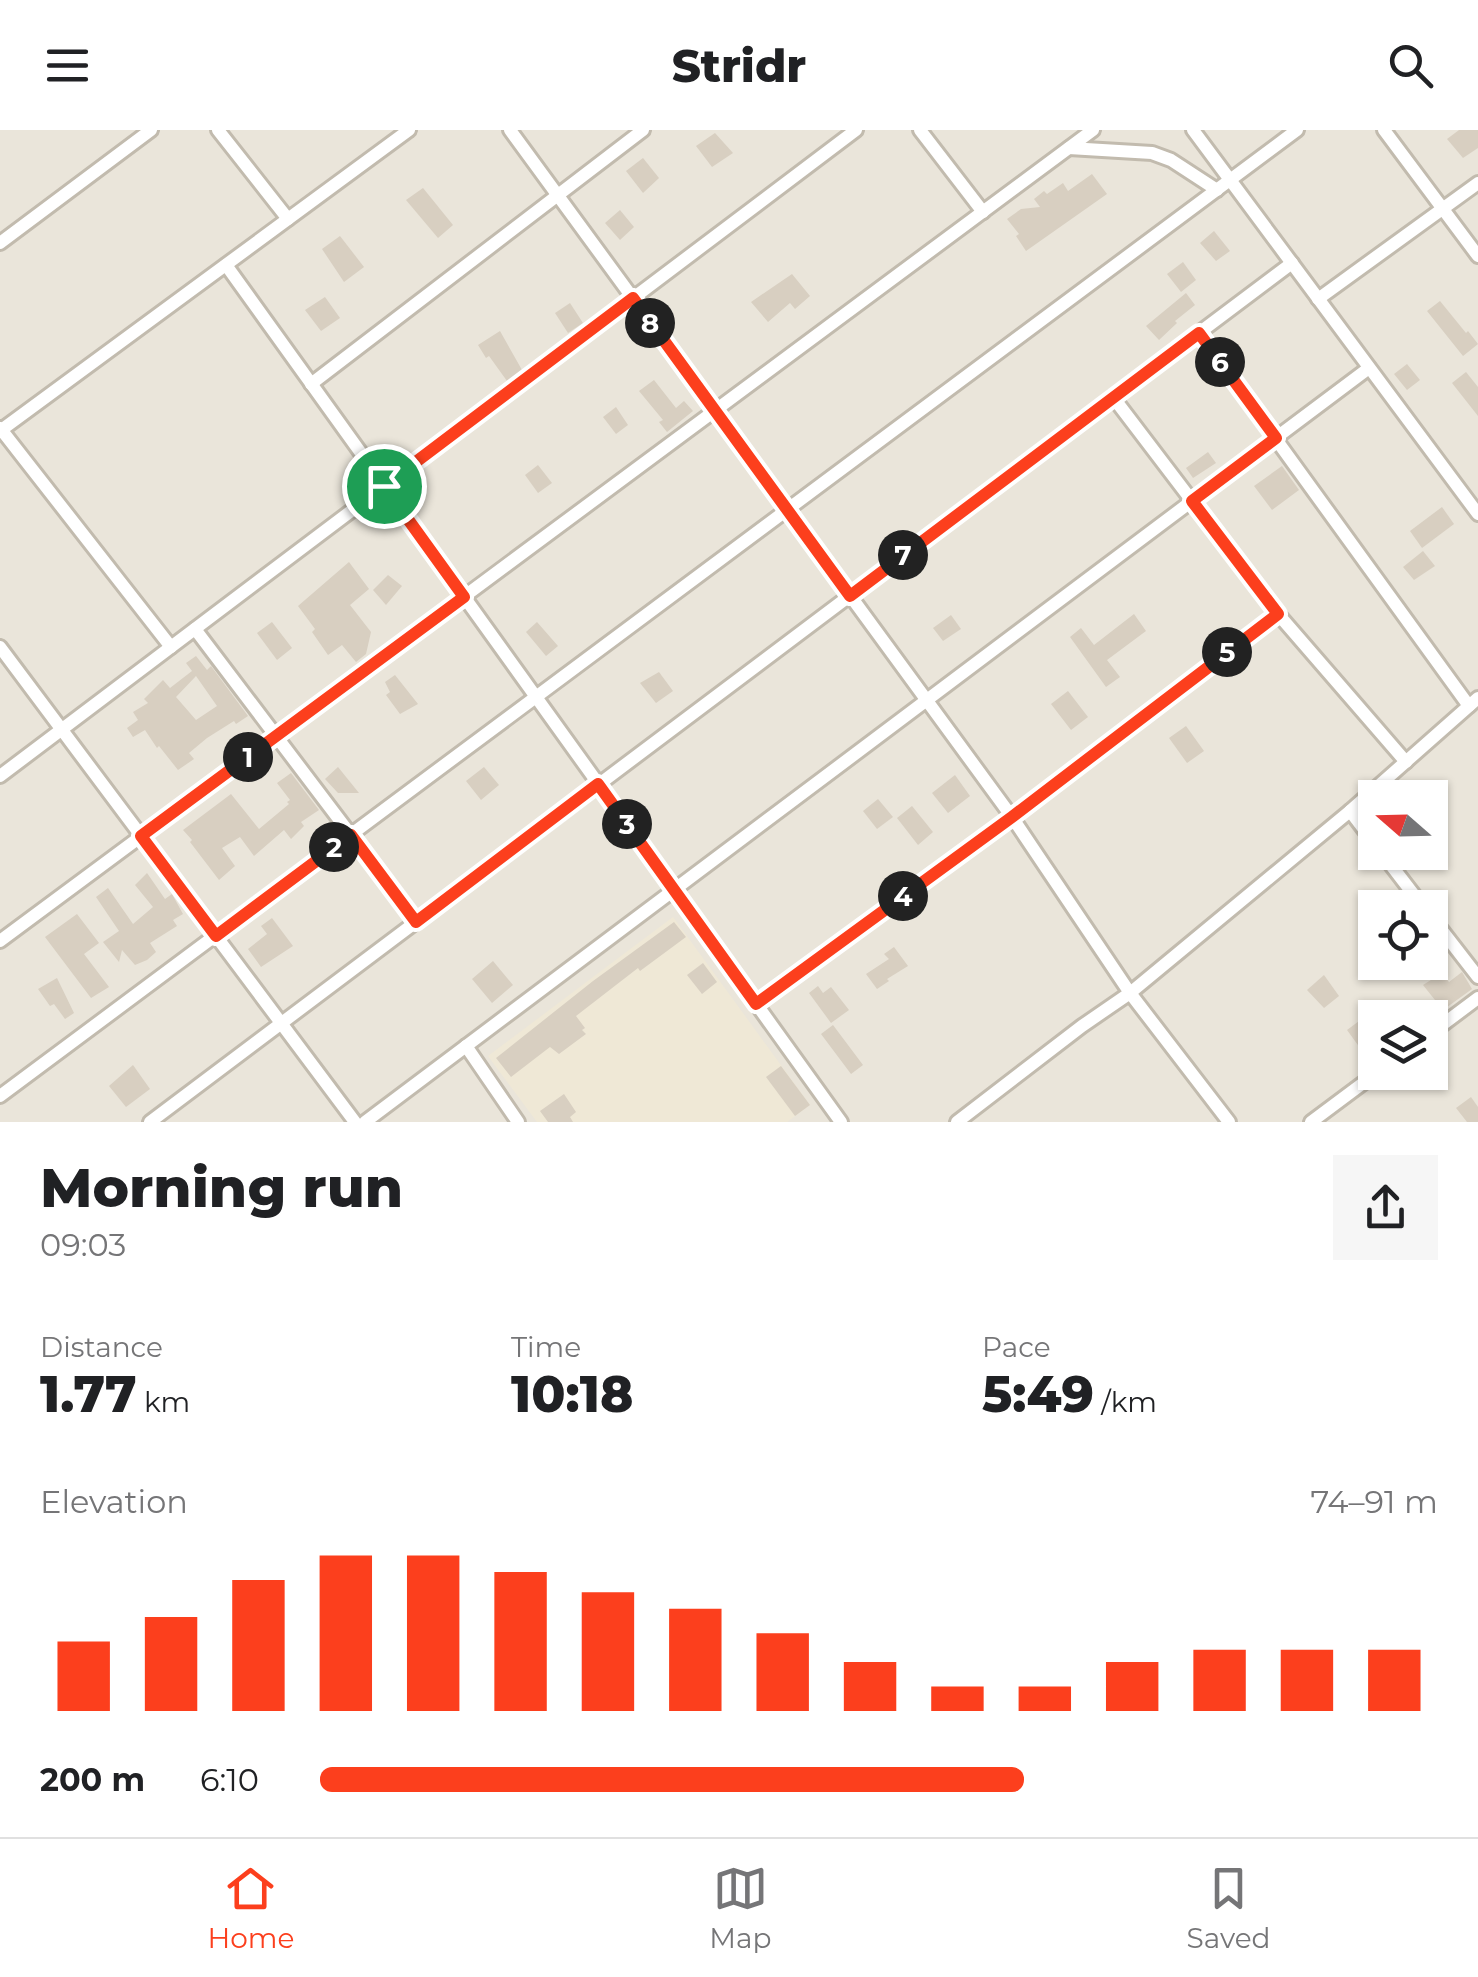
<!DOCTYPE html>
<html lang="en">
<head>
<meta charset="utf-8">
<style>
  :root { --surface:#fff; --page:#f6f6f6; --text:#202124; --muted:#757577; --line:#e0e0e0; --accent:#fc3f1d }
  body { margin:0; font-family:Montserrat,sans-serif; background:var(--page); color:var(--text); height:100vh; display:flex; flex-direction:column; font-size:38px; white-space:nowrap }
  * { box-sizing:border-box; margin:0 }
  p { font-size:32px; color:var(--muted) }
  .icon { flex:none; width:55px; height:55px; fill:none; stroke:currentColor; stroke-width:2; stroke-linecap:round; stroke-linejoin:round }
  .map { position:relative; height:992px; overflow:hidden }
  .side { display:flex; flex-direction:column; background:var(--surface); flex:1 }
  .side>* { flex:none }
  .needle { width:65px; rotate:290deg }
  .fabs { position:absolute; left:1358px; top:650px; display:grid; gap:20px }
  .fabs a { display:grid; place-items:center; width:90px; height:90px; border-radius:0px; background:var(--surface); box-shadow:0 2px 8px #0004; font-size:50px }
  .pin { position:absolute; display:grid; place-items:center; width:85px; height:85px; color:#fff; margin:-42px; border:5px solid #fff; border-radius:50%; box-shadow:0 2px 10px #0007 }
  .km { position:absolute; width:50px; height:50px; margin:-25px; border-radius:50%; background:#222; color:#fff; font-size:28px; line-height:50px; text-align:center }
  .round { display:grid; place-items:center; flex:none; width:105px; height:105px; border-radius:0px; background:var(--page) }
  .head { display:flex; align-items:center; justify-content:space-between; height:170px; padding:0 40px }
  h1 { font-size:55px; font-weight:800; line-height:75px }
  .figures { display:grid; grid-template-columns:repeat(3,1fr); gap:15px; height:170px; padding:10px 40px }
  .figures div { display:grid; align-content:center }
  .figures b { font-size:50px; font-weight:800 }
  .figures small { font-size:28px; font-weight:400 }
  .figures p { font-size:28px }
  .chart { height:280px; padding:20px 40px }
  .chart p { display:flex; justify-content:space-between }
  .chart svg { width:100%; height:180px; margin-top:10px; stroke:var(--accent); stroke-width:6 }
  ul { padding:0 40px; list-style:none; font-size:32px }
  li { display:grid; grid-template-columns:160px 120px 1fr; align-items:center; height:75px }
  li i { height:25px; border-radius:12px; background:var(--accent) }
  header { display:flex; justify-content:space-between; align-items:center; height:130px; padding:0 40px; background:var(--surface); font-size:45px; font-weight:800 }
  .tab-bar { display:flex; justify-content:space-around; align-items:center; height:140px; border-top:2px solid var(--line); background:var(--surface); font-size:28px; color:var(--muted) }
  .tab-bar a { display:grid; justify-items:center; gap:5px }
  .tab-bar .current { color:var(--accent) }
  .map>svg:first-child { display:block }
  .residential { fill:#eae5da; fill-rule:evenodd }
  .education { fill:#efe8d6 }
  .building { fill:#d8cfc1; fill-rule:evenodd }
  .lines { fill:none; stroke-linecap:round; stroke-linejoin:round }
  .minor-casing { stroke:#c2bbae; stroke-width:18 }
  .minor { stroke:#fff; stroke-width:12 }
  .route-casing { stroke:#fff; stroke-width:20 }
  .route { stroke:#fc3f1d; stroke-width:12 }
</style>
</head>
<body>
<header><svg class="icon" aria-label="menu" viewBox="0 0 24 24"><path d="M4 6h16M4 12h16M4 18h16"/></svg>Stridr<svg class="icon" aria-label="search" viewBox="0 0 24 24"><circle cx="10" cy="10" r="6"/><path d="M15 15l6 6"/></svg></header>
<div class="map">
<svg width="1478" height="992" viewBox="0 0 1478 992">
  <rect width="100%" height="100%" fill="#f6f3ec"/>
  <!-- residential -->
  <path class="residential" d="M 0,0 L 1478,0 L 1478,992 L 0,992 ZM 1375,668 L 1430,668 L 1430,722 L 1375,722 ZM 1375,778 L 1430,778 L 1430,832 L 1375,832 ZM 1375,888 L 1430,888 L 1430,942 L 1375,942 Z"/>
  <!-- education -->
  <path class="education" d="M 673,787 L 810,975 L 787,992 L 537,992 L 488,926 Z"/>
  <!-- building -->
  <g class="building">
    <path d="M 1459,0 L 1478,0 L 1478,18 L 1463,28 L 1447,9 Z"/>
    <path d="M 715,3 L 733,23 L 712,37 L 696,16 Z"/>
    <path d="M 643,28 L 659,48 L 643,63 L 626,41 Z"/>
    <path d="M 1092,44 L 1107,64 L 1026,121 L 1016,106 L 1019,104 L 1007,89 L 1021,79 L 1040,77 L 1034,69 L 1044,61 L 1047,64 L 1063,53 L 1068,61 Z"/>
    <path d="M 423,58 L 453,95 L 438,108 L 406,70 Z"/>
    <path d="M 620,80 L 634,97 L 620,110 L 605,93 Z"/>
    <path d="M 1214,101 L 1230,121 L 1216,131 L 1200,113 Z"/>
    <path d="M 340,106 L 364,137 L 344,152 L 322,119 Z"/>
    <path d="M 1183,132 L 1196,150 L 1181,162 L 1167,144 Z"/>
    <path d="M 792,144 L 810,166 L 795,179 L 790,173 L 768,192 L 751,172 Z"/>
    <path d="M 1186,163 L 1195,175 L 1175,191 L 1177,193 L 1159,210 L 1146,196 Z"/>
    <path d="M 325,167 L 340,188 L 321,201 L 305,180 Z"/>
    <path d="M 1440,171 L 1466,203 L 1468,201 L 1478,214 L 1463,226 L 1427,181 Z"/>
    <path d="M 570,173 L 583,193 L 568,203 L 555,183 Z"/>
    <path d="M 500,201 L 522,240 L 507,251 L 489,226 L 486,228 L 478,215 Z"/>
    <path d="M 1407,234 L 1420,250 L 1407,260 L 1394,244 Z"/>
    <path d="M 1466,242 L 1478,257 L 1478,286 L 1452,253 Z"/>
    <path d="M 654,250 L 676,278 L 684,271 L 693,281 L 667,302 L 659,292 L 663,290 L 639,261 Z"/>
    <path d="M 616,277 L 628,295 L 616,304 L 603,287 Z"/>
    <path d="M 1208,322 L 1216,333 L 1193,348 L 1186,338 Z"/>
    <path d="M 538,335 L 552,353 L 538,363 L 525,345 Z"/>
    <path d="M 1282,336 L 1299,360 L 1272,380 L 1254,356 Z"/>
    <path d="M 1442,377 L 1454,394 L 1422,418 L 1410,401 Z"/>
    <path d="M 1423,421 L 1435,436 L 1414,450 L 1403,437 Z"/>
    <path d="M 349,432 L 369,459 L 350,475 L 371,502 L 366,524 L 356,532 L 342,515 L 328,525 L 312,502 L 315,499 L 298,476 Z"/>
    <path d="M 388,445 L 402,456 L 386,475 L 373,460 Z"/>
    <path d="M 1134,484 L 1146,501 L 1107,530 L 1120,547 L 1106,557 L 1070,507 L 1081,498 L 1094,515 Z"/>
    <path d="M 951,485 L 961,499 L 943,511 L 933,498 Z"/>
    <path d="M 272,492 L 292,518 L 277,530 L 257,503 Z"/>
    <path d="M 537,492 L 558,516 L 546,526 L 526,502 Z"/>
    <path d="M 196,526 L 207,540 L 211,536 L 248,586 L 236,594 L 234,591 L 207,608 L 189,623 L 194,629 L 178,640 L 159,616 L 157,618 L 145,600 L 133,607 L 127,598 L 138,590 L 133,582 L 148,573 L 144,569 L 163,550 L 170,558 L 192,541 L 186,533 ZM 196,546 L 217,576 L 196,590 L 176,567 Z"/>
    <path d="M 659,542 L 673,561 L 656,573 L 640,553 Z"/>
    <path d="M 395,545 L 418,574 L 400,584 L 386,565 L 390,562 L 385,552 Z"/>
    <path d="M 1068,561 L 1088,587 L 1071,600 L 1051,574 Z"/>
    <path d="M 1186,596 L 1204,621 L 1187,633 L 1169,608 Z"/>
    <path d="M 338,637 L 359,663 L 338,663 L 325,649 Z"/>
    <path d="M 484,637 L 499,655 L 481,670 L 466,651 Z"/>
    <path d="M 291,643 L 319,680 L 301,692 L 304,696 L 291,709 L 284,700 L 254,726 L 240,707 L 222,718 L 235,736 L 219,750 L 190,712 L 192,710 L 183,700 L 231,664 L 259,699 L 289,674 L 287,672 L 290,670 L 277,653 Z"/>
    <path d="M 955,645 L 970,666 L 948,683 L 932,663 Z"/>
    <path d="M 878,669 L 893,687 L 877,699 L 863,681 Z"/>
    <path d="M 912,676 L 933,702 L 918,715 L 897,688 Z"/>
    <path d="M 147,743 L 165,769 L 172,764 L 183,784 L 173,790 L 177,796 L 150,813 L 156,822 L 147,830 L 135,835 L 122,820 L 119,832 L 103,812 L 119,801 L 96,767 L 108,758 L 133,794 L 153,777 L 135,755 Z"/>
    <path d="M 77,784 L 99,813 L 84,824 L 109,857 L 91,868 L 45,807 Z"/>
    <path d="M 272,788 L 293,816 L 261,837 L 248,819 L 267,804 L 261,796 Z"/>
    <path d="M 674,792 L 686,807 L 640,841 L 638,838 L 576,886 L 585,898 L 582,900 L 586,904 L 559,924 L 550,917 L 511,947 L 496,928 L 593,851 Z"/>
    <path d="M 894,817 L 908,836 L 887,849 L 889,851 L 877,859 L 866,844 L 889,829 L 884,824 Z"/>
    <path d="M 493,831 L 513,855 L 492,873 L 472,849 Z"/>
    <path d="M 703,833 L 717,852 L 702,864 L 687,845 Z"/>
    <path d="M 1462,842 L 1472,859 L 1443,880 L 1423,855 L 1442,843 L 1449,852 Z"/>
    <path d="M 1324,845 L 1339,866 L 1324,878 L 1307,860 Z"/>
    <path d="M 57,848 L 74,883 L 65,889 L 54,874 L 50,876 L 38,859 Z"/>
    <path d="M 818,856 L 823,863 L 831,857 L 849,880 L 831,893 L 809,863 Z"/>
    <path d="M 1382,874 L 1392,888 L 1375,888 L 1375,924 L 1368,929 L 1347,900 Z"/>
    <path d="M 833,895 L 863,935 L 851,944 L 821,904 Z"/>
    <path d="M 133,935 L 150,959 L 126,977 L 109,956 Z"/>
    <path d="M 781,936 L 810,975 L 795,986 L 766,947 Z"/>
    <path d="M 564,964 L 576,982 L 570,987 L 573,992 L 548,992 L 540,981 Z"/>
    <path d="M 1471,967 L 1478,977 L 1478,992 L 1467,992 L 1456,978 Z"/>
  </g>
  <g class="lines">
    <defs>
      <g id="minor">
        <path d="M 218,0 L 288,89"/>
        <path d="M 510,0 L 1012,687 L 1130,863 L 1229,992"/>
        <path d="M 920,0 L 983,82"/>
        <path d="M 1193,0 L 1478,384"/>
        <path d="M 1384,0 L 1478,126"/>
        <path d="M 1069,18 L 1152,23 L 1171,30 L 1217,60"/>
        <path d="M 0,113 L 151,0"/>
        <path d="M 226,135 L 841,992"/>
        <path d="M 1318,169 L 1478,53"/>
        <path d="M 1199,203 L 1469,576"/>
        <path d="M 311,254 L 643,0"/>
        <path d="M 1113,267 L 1278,484 L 1406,632"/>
        <path d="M 0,298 L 171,517"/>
        <path d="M 0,301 L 409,0"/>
        <path d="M 195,499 L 416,791"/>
        <path d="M 0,517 L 355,992"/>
        <path d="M 0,646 L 856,0"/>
        <path d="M 1350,681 L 1375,714"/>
        <path d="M 1381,722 L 1424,778"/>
        <path d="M 1430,785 L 1478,847"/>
        <path d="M 0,811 L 1093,0"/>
        <path d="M 756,874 L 1012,687 L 1278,484"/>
        <path d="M 1430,904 L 1478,868"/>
        <path d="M 466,916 L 518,992"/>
        <path d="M 0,966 L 1297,0"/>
        <path d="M 150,992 L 1292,133"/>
        <path d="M 365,992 L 1369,238"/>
        <path d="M 957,992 L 1082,896 L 1130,863 L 1350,681 L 1478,568"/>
        <path d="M 1311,992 L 1378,942"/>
      </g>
    </defs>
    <!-- minor casing -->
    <use href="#minor" class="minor-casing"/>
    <!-- minor -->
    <use href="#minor" class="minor"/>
  </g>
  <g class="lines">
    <defs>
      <path id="route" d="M 633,168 L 850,466 L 1199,203 L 1276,308 L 1192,371 L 1278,484 L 1012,687 L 756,874 L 598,654 L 416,792 L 351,705 L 216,806 L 141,706 L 464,467 L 384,356 Z"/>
    </defs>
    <!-- route casing -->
    <use href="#route" class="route-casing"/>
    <!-- route -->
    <use href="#route" class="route"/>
  </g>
</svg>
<div class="fabs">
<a><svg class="needle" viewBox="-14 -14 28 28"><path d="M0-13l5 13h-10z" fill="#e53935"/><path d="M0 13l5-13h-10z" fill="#757577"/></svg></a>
<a><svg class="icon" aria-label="locate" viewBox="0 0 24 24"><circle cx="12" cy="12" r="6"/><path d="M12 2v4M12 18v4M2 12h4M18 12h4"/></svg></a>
<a><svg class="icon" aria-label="layers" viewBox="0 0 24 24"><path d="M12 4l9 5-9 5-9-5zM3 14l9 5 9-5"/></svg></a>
</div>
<div class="pin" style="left:384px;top:356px;background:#1e9e55"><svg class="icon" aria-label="arrive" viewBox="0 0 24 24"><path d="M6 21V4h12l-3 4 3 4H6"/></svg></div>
<b class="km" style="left:248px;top:627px">1</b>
<b class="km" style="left:334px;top:717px">2</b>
<b class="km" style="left:627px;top:694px">3</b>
<b class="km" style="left:903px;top:766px">4</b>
<b class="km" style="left:1227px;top:522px">5</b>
<b class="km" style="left:1220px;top:232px">6</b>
<b class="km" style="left:903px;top:425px">7</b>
<b class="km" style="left:650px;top:193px">8</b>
</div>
<section class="side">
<div class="head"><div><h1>Morning run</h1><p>09:03</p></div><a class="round"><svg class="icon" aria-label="share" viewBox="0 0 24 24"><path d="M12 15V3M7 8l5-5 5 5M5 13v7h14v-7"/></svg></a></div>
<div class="figures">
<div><p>Distance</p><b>1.77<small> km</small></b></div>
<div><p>Time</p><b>10:18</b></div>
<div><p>Pace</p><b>5:49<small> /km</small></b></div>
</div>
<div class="chart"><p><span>Elevation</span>74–91 m</p>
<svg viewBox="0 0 160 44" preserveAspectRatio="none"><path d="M5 44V27M15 44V21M25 44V12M35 44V6M45 44V6M55 44V10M65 44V15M75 44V19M85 44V25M95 44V32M105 44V38M115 44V38M125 44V32M135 44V29M145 44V29M155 44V29"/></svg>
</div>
<ul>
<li><b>200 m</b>6:10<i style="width:63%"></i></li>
</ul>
</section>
<nav class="tab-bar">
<a class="current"><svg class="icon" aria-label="home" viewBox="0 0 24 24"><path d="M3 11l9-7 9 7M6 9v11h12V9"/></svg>Home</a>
<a><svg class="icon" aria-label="map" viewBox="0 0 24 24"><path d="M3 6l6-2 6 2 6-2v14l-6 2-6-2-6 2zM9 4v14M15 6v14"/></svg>Map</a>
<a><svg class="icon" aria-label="saved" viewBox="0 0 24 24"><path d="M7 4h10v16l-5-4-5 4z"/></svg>Saved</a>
</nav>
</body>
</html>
